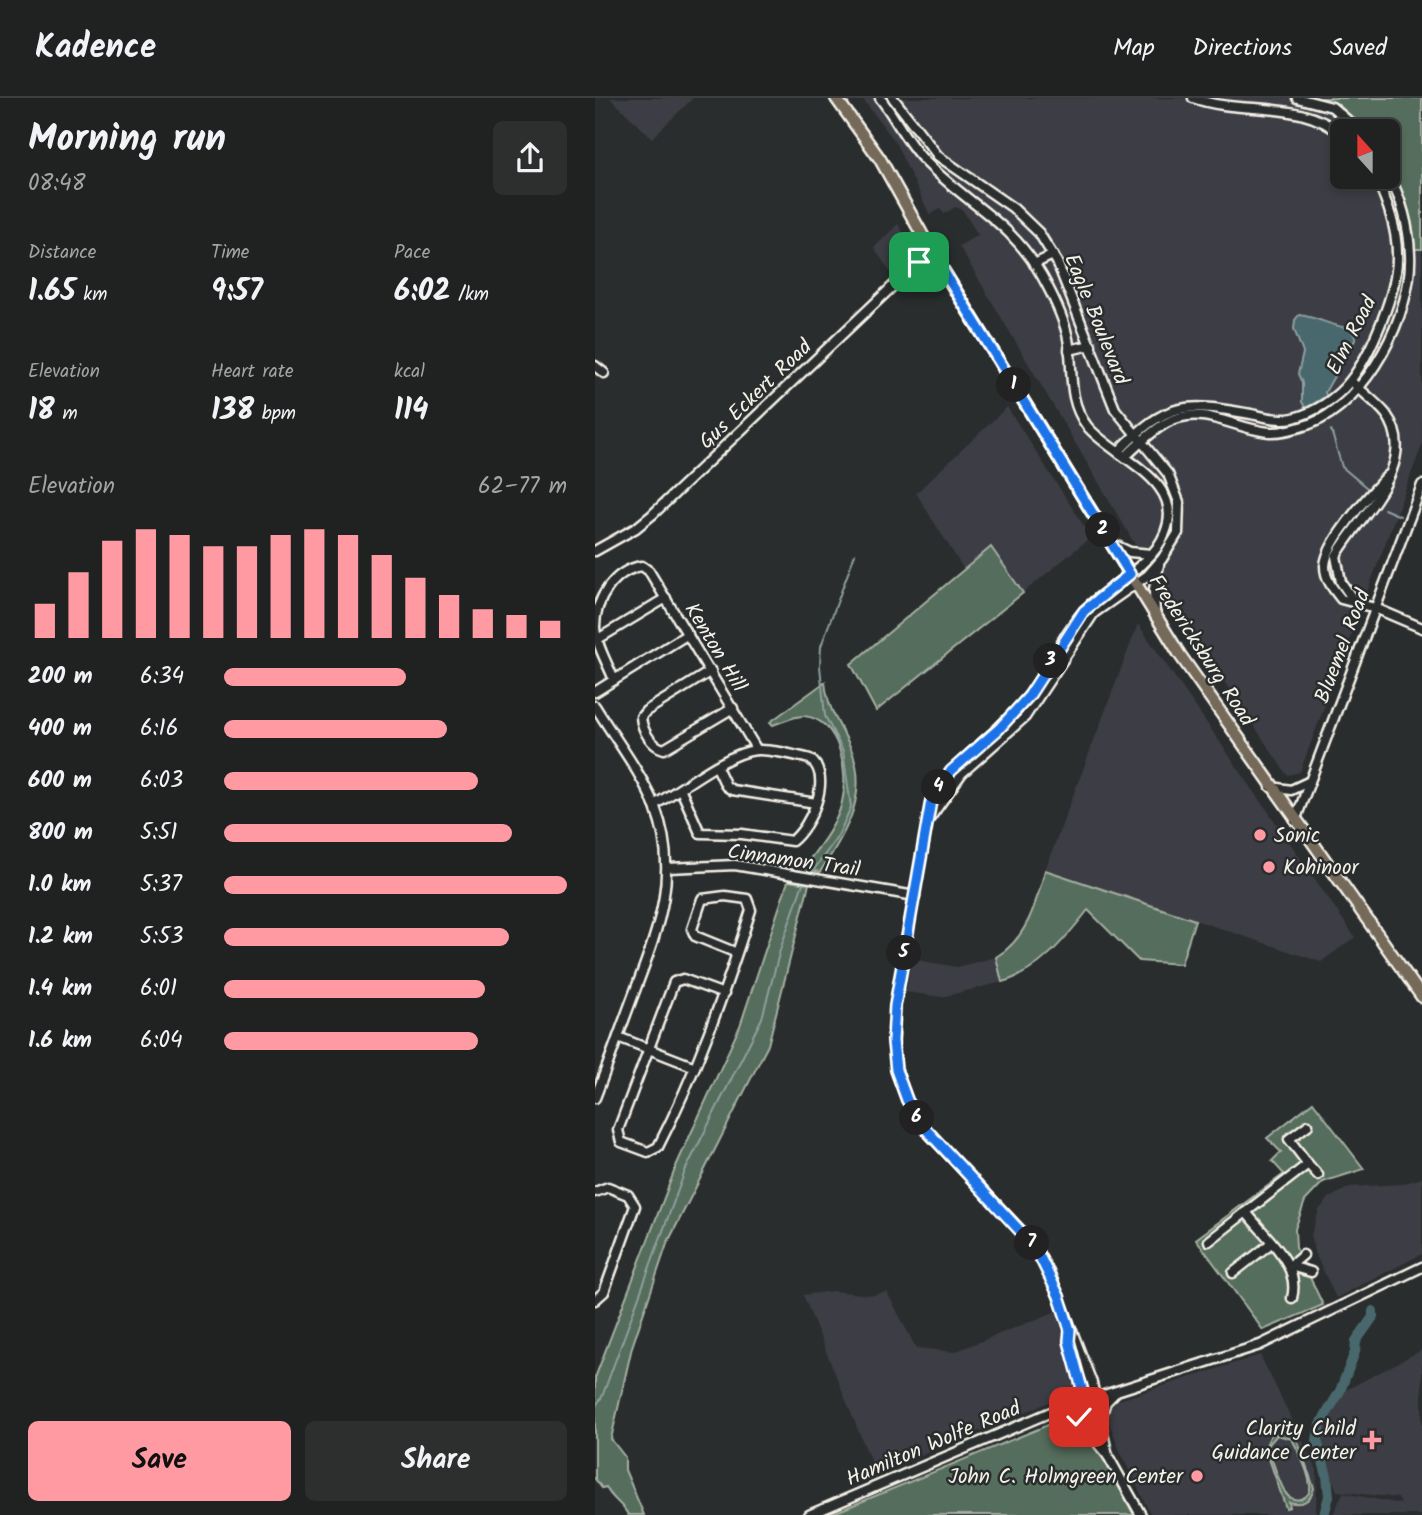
<!DOCTYPE html>
<html lang="en">
<head>
<meta charset="utf-8">
<style>
  :root { --surface:#202222; --page:#2d2f2f; --text:#f1f3f6; --muted:#a2a4a5; --line:#3d3f40; --accent:#ff9aa2 }
  body { margin:0; font-family:Kalam,sans-serif; background:var(--page); color:var(--text); height:100vh; display:flex; flex-direction:column; font-size:26px; white-space:nowrap }
  * { box-sizing:border-box; margin:0 }
  p { font-size:23px; color:var(--muted) }
  .icon { flex:none; width:38px; height:38px; fill:none; stroke:currentColor; stroke-width:2; stroke-linecap:round; stroke-linejoin:round }
  .map { position:relative; flex:1; overflow:hidden }
  .details { display:flex; flex-direction:column; background:var(--surface); width:595px }
  .details>* { flex:none }
  .needle { width:46px; rotate:339deg }
  .fabs { position:absolute; left:735px; top:21px; display:grid; gap:14px }
  .fabs a { display:grid; place-items:center; width:70px; height:70px; border-radius:10px; background:var(--surface); box-shadow:0 4px 10px #0003,0 0 0 2px var(--line); font-size:35px }
  .pin { position:absolute; display:grid; place-items:center; width:60px; height:60px; color:#fff; margin:-30px; border-radius:14px; box-shadow:0 4px 10px #0006 }
  .km { position:absolute; width:35px; height:35px; margin:-18px; border-radius:50%; background:#222; color:#fff; font-size:19px; line-height:35px; text-align:center }
  .round { display:grid; place-items:center; flex:none; width:74px; height:74px; border-radius:10px; background:var(--page) }
  .summary { display:flex; align-items:center; justify-content:space-between; height:119px; padding:0 28px }
  h1 { font-size:38px; font-weight:700; line-height:52px }
  .metrics { display:grid; grid-template-columns:repeat(3,1fr); gap:10px; height:119px; padding:7px 28px }
  .metrics div { display:grid; align-content:center }
  .metrics b { font-size:30px; font-weight:700 }
  .metrics small { font-size:19px; font-weight:400 }
  .metrics p { font-size:19px }
  .chart { height:196px; padding:14px 28px }
  .chart p { display:flex; justify-content:space-between }
  .chart svg { width:100%; height:126px; margin-top:7px; stroke:var(--accent); stroke-width:6 }
  .button { display:flex; gap:14px; margin-top:auto; padding:14px 28px }
  .button a { flex:1; height:80px; border-radius:10px; background:var(--accent); color:#111; font-size:28px; font-weight:700; line-height:80px; text-align:center }
  .button a+a { background:var(--page); color:var(--text) }
  ul { padding:0 28px; list-style:none; font-size:23px }
  li { display:grid; grid-template-columns:112px 84px 1fr; align-items:center; height:52px }
  li i { height:18px; border-radius:9px; background:var(--accent) }
  header { display:flex; align-items:center; gap:42px; box-sizing:border-box; height:98px; padding:0 35px; background:var(--surface); border-bottom:2px solid var(--line) }
  header strong { font-size:33px }
  nav { display:flex; gap:38px; margin-inline-start:auto; font-size:24px }
  main { display:flex; flex:1; min-height:0 }
  .map>svg:first-child { display:block }
  .built { fill:#3d3e44; fill-rule:evenodd }
  .green { fill:#556d5b; stroke:#a4afa2; stroke-width:2; fill-rule:evenodd }
  .water { fill:#4a686d; stroke:#8e9f9e; stroke-width:2 }
  .lines { fill:none; stroke-linecap:round; stroke-linejoin:round }
  .stream { stroke:#8e9f9e; stroke-width:2 }
  .river { stroke:#4a686d; stroke-width:10 }
  .minor-casing { stroke:#f4f1e8; stroke-width:13 }
  .major-casing { stroke:#f4f1e8; stroke-width:15 }
  .minor { stroke:#2a2d2e; stroke-width:8 }
  .major { stroke:#746a5a; stroke-width:10 }
  .route-casing { stroke:#fff; stroke-width:14 }
  .route { stroke:#1a73e8; stroke-width:9 }
  .poi-dot { fill:#ff9aa2; stroke:#2a2d2e; stroke-width:2.5 }
  .labels { text-anchor:middle; stroke-width:5; stroke-linejoin:round; paint-order:stroke }
  .street-label { font-size:21px; fill:#f4f1e8; stroke:#2a2d2e }
  .poi-label { font-size:21px; fill:#f4f1e8; stroke:#2a2d2e; text-anchor:start }
</style>
</head>
<body>
<header>
<strong>Kadence</strong>
<nav><a>Map</a><a>Directions</a><a>Saved</a></nav>
</header>
<main>
<section class="details">
<div class="summary"><div><h1>Morning run</h1><p>08:48</p></div><a class="round"><svg class="icon" aria-label="share" viewBox="0 0 24 24"><path d="M12 15V3M7 8l5-5 5 5M5 13v7h14v-7"/></svg></a></div>
<div class="metrics">
<div><p>Distance</p><b>1.65<small> km</small></b></div>
<div><p>Time</p><b>9:57</b></div>
<div><p>Pace</p><b>6:02<small> /km</small></b></div>
</div>
<div class="metrics">
<div><p>Elevation</p><b>18<small> m</small></b></div>
<div><p>Heart rate</p><b>138<small> bpm</small></b></div>
<div><p>kcal</p><b>114</b></div>
</div>
<div class="chart"><p><span>Elevation</span>62–77 m</p>
<svg viewBox="0 0 160 44" preserveAspectRatio="none"><path d="M5 44V32M15 44V21M25 44V10M35 44V6M45 44V8M55 44V12M65 44V12M75 44V8M85 44V6M95 44V8M105 44V15M115 44V23M125 44V29M135 44V34M145 44V36M155 44V38"/></svg>
</div>
<ul>
<li><b>200 m</b>6:34<i style="width:53%"></i></li>
<li><b>400 m</b>6:16<i style="width:65%"></i></li>
<li><b>600 m</b>6:03<i style="width:74%"></i></li>
<li><b>800 m</b>5:51<i style="width:84%"></i></li>
<li><b>1.0 km</b>5:37<i style="width:100%"></i></li>
<li><b>1.2 km</b>5:53<i style="width:83%"></i></li>
<li><b>1.4 km</b>6:01<i style="width:76%"></i></li>
<li><b>1.6 km</b>6:04<i style="width:74%"></i></li>
</ul>
<div class="button"><a>Save</a><a>Share</a></div>
</section>
<div class="map">
<svg width="827" height="1417" viewBox="0 0 827 1417">
  <rect width="100%" height="100%" fill="#2a2d2e"/>
  <filter id="ink" filterUnits="userSpaceOnUse"><feTurbulence type="fractalNoise" baseFrequency=".0143" numOctaves="2"/><feDisplacementMap in="SourceGraphic" scale="14" xChannelSelector="R" yChannelSelector="G"/><feConvolveMatrix kernelMatrix="1 2 1 2 8 2 1 2 1" color-interpolation-filters="sRGB"/></filter>
  <g filter="url(#ink)">
    <!-- built -->
    <g class="built">
      <path d="M 15,0 L 98,0 L 57,40 Z"/>
      <path d="M 267,0 L 827,0 L 827,347 L 705,674 L 692,677 L 564,487 L 364,148 L 383,137 L 367,111 L 360,109 L 349,116 L 345,111 L 335,117 L 299,42 ZM 747,33 L 793,33 L 793,79 L 747,79 Z"/>
      <path d="M 303,126 L 321,157 L 298,178 L 279,150 Z"/>
      <path d="M 412,309 L 496,439 L 428,495 L 396,450 L 369,472 L 321,395 Z"/>
      <path d="M 543,526 L 760,839 L 726,864 L 450,772 Z"/>
      <path d="M 401,859 L 407,884 L 347,899 L 311,894 L 316,861 L 362,869 Z"/>
      <path d="M 827,1080 L 827,1156 L 741,1200 L 719,1153 L 716,1137 L 724,1112 L 734,1100 L 755,1089 L 807,1086 Z"/>
      <path d="M 237,1193 L 277,1197 L 292,1194 L 321,1250 L 359,1254 L 462,1213 L 481,1293 L 281,1376 L 208,1197 Z"/>
      <path d="M 827,1252 L 827,1417 L 738,1417 L 748,1395 L 806,1406 L 803,1400 L 742,1393 L 727,1355 L 728,1329 L 751,1292 Z"/>
      <path d="M 665,1257 L 722,1372 L 721,1417 L 556,1417 L 524,1351 L 513,1322 L 515,1312 L 521,1303 Z"/>
    </g>
    <!-- green -->
    <g class="green">
      <path d="M 728,0 L 827,0 L 827,151 L 820,151 L 808,98 L 793,67 L 793,33 L 768,33 L 751,14 Z"/>
      <path d="M 396,449 L 428,495 L 281,613 L 256,566 Z"/>
      <path d="M 230,584 C 233,611 242,622 253,644 C 277,692 252,734 225,774 L 208,770 C 223,750 241,729 247,704 C 254,676 246,622 209,618 C 201,617 187,624 178,627 L 175,624 Z"/>
      <path d="M 450,772 L 600,822 L 586,866 L 544,863 L 493,812 C 471,840 443,875 407,884 L 401,859 C 432,841 441,805 450,772 Z"/>
      <path d="M 193,783 L 214,786 L 173,947 L 72,1146 L 37,1249 L 16,1341 L 30,1359 L 30,1372 L 49,1417 L 33,1417 C 28,1406 16,1401 11,1389 L 7,1390 L 0,1381 L 0,1280 L 82,1066 L 145,928 Z"/>
      <path d="M 718,1004 L 769,1071 L 728,1084 L 710,1103 L 700,1131 L 701,1150 L 728,1207 L 668,1232 L 601,1141 L 689,1076 L 677,1063 L 686,1054 L 672,1040 Z"/>
      <path d="M 470,1320 L 482,1321 L 494,1333 L 539,1417 L 234,1417 Z"/>
      <path d="M 691,1333 L 702,1341 L 719,1390 C 716,1403 707,1408 694,1404 L 695,1409 L 691,1410 L 670,1349 L 676,1337 ZM 682,1337 L 697,1341 C 704,1354 713,1373 715,1387 C 717,1402 697,1407 690,1394 C 683,1382 679,1367 674,1353 L 674,1346 Z"/>
    </g>
    <!-- water -->
    <path class="water" d="M 704,217 C 723,219 737,229 755,230 L 761,240 L 730,294 L 732,300 L 712,312 L 707,304 L 707,285 L 703,276 L 708,255 L 699,231 L 700,222 Z"/>
    <g class="lines">
      <!-- stream -->
      <g class="stream">
        <path d="M 736,332 L 747,369 L 772,390"/>
        <path d="M 789,411 L 805,418"/>
        <path d="M 218,773 L 243,738 L 256,709 L 248,653 L 230,618 L 225,568 L 226,548 L 260,456"/>
        <path d="M 0,1309 L 7,1299 L 90,1073 L 167,920 L 185,852 L 208,785"/>
      </g>
      <!-- river -->
      <path class="river" d="M 729,1417 L 734,1398 L 732,1378 L 722,1342 L 725,1327 L 745,1293 L 760,1254 L 761,1243 L 778,1219 L 778,1213"/>
      <defs>
        <g id="minor">
          <path d="M 285,0 C 300,19 310,42 327,60 C 369,105 415,121 447,178 C 457,196 467,216 472,236 C 480,267 470,299 492,328 C 518,360 592,382 570,435 C 556,470 515,485 491,511 C 466,536 455,572 433,599 C 403,637 360,660 336,703 L 300,908 L 298,943 L 301,972 L 312,1002 L 326,1027 L 431,1138 L 454,1173 L 497,1285 L 513,1358"/>
          <path d="M 298,0 L 343,58 L 418,110 L 444,135 L 462,164 L 520,311 L 573,376 L 584,404 L 583,435 L 567,461 L 553,477 L 499,515 L 430,619 L 367,675 L 335,720"/>
          <path d="M 598,0 C 648,18 705,0 747,37"/>
          <path d="M 702,0 L 737,9 L 765,33"/>
          <path d="M 439,166 L 458,157"/>
          <path d="M 474,252 L 496,247"/>
          <path d="M 0,268 L 9,275"/>
          <path d="M 756,283 C 767,294 781,304 791,316 C 827,365 763,419 741,458 L 746,484 L 759,503"/>
          <path d="M 523,354 C 572,303 590,304 656,316 C 670,319 684,323 698,320 C 719,315 742,300 755,283 C 776,256 802,194 802,160 C 803,132 792,104 781,79"/>
          <path d="M 530,359 C 543,347 555,334 571,325 C 607,305 638,331 674,334 C 687,335 703,330 715,326 C 772,305 818,215 815,156 C 814,128 806,100 793,75"/>
          <path d="M 792,378 C 775,396 731,443 730,468 C 730,481 738,491 746,501 L 780,510 L 827,530"/>
          <path d="M 516,445 L 535,454 L 556,456"/>
          <path d="M 0,453 L 41,430 L 57,417 L 318,169 L 338,156"/>
          <path d="M 560,516 L 559,491 L 564,467"/>
          <path d="M 3,541 L 71,500"/>
          <path d="M 116,573 L 51,613 L 46,619 C 47,632 56,648 69,651 L 138,610"/>
          <path d="M 19,582 C 13,566 1,547 0,529 C 0,502 19,472 47,468 L 54,473 L 162,652"/>
          <path d="M 0,594 L 93,536"/>
          <path d="M 0,608 C 20,641 46,674 60,709 C 85,774 64,829 41,890 C 27,927 14,964 0,1000"/>
          <path d="M 122,669 L 131,688 L 137,692 L 221,705"/>
          <path d="M 676,689 L 696,692 L 713,684"/>
          <path d="M 59,707 C 86,692 131,655 161,652 C 179,651 198,657 215,661 C 239,679 215,729 197,743 L 147,736 L 105,735 L 86,692"/>
          <path d="M 700,723 L 827,387"/>
          <path d="M 73,770 L 140,767 L 320,798"/>
          <path d="M 129,896 L 88,881 L 79,884 L 23,1032 L 26,1044 L 53,1054 L 63,1049 C 102,973 130,894 156,812 L 152,801 L 130,798 L 107,801 L 97,831 L 100,838 L 142,855"/>
          <path d="M 23,939 L 100,969"/>
          <path d="M 713,1066 L 723,1077"/>
          <path d="M 0,1094 L 13,1089 L 33,1097 L 40,1108 L 9,1194 L 0,1202"/>
          <path d="M 651,1114 L 713,1066 L 694,1041 L 713,1027"/>
          <path d="M 614,1143 L 651,1114 C 670,1139 706,1166 697,1200"/>
          <path d="M 695,1168 L 716,1174"/>
          <path d="M 695,1168 L 708,1157"/>
          <path d="M 638,1175 L 675,1146"/>
          <path d="M 475,1232 L 474,1243 L 504,1347 L 513,1358 L 546,1417"/>
          <path d="M 462,1312 L 484,1319 L 496,1329"/>
          <path d="M 505,1322 L 511,1304 L 520,1295"/>
          <path d="M 214,1417 L 456,1314 L 665,1247 L 827,1169"/>
        </g>
        <path id="major" d="M 241,0 L 285,61 L 338,156 L 585,557 L 827,899"/>
      </defs>
      <!-- minor casing -->
      <use href="#minor" class="minor-casing"/>
      <!-- major casing -->
      <use href="#major" class="major-casing"/>
      <!-- minor -->
      <use href="#minor" class="minor"/>
      <!-- major -->
      <use href="#major" class="major"/>
    </g>
  </g>
  <g class="lines" filter="url(#ink)">
    <defs>
      <path id="route" d="M 324,164 L 338,156 L 535,476 L 489,513 L 434,598 L 404,631 L 356,673 L 336,703 L 300,908 L 298,943 L 301,972 L 312,1002 L 327,1027 L 440,1149 L 464,1198 L 475,1232 L 474,1243 L 498,1331 L 484,1319"/>
    </defs>
    <!-- route casing -->
    <use href="#route" class="route-casing"/>
    <!-- route -->
    <use href="#route" class="route"/>
  </g>
  <!-- markers -->
  <g class="poi-dot">
    <circle cx="665" cy="737" r="7"/>
    <circle cx="674" cy="769" r="7"/>
    <path d="M773.5 1331.5h7v7h7v7h-7v7h-7v-7h-7v-7h7z"/>
    <circle cx="602" cy="1378" r="7"/>
  </g>
  <g class="labels">
    <!-- street labels -->
    <g class="street-label">
      <text transform="translate(502 221) rotate(68)" y="7">Eagle Boulevard</text>
      <text transform="translate(756 237) rotate(-63)" y="7">Elm Road</text>
      <text transform="translate(160 296) rotate(-44)" y="7">Gus Eckert Road</text>
      <text transform="translate(747 548) rotate(-69)" y="7">Bluemel Road</text>
      <text transform="translate(121 549) rotate(59)" y="7">Kenton Hill</text>
      <text transform="translate(607 552) rotate(57)" y="7">Fredericksburg Road</text>
      <text transform="translate(199 762) rotate(8)" y="7">Cinnamon Trail</text>
      <text transform="translate(338 1345) rotate(-23)" y="7">Hamilton Wolfe Road</text>
    </g>
    <!-- poi labels -->
    <g class="poi-label">
      <text x="679" y="744">Sonic</text>
      <text x="688" y="776">Kohinoor</text>
      <text x="761" y="1337" text-anchor="end">Clarity Child<tspan x="761" dy="24">Guidance Center</tspan></text>
      <text x="588" y="1385" text-anchor="end">John C. Holmgreen Center</text>
    </g>
  </g>
</svg>
<div class="fabs">
<a><svg class="needle" viewBox="-14 -14 28 28"><path d="M0-13l5 13h-10z" fill="#e53935"/><path d="M0 13l5-13h-10z" fill="#a2a4a5"/></svg></a>
</div>
<div class="pin" style="left:324px;top:164px;background:#1e9e55"><svg class="icon" aria-label="arrive" viewBox="0 0 24 24"><path d="M6 21V4h12l-3 4 3 4H6"/></svg></div>
<div class="pin" style="left:484px;top:1319px;background:#d93025"><svg class="icon" aria-label="check" viewBox="0 0 24 24"><path d="M5 12l5 5 9-10"/></svg></div>
<b class="km" style="left:419px;top:287px">1</b>
<b class="km" style="left:508px;top:432px">2</b>
<b class="km" style="left:456px;top:563px">3</b>
<b class="km" style="left:344px;top:689px">4</b>
<b class="km" style="left:309px;top:855px">5</b>
<b class="km" style="left:322px;top:1020px">6</b>
<b class="km" style="left:437px;top:1145px">7</b>
</div>
</main>
</body>
</html>
